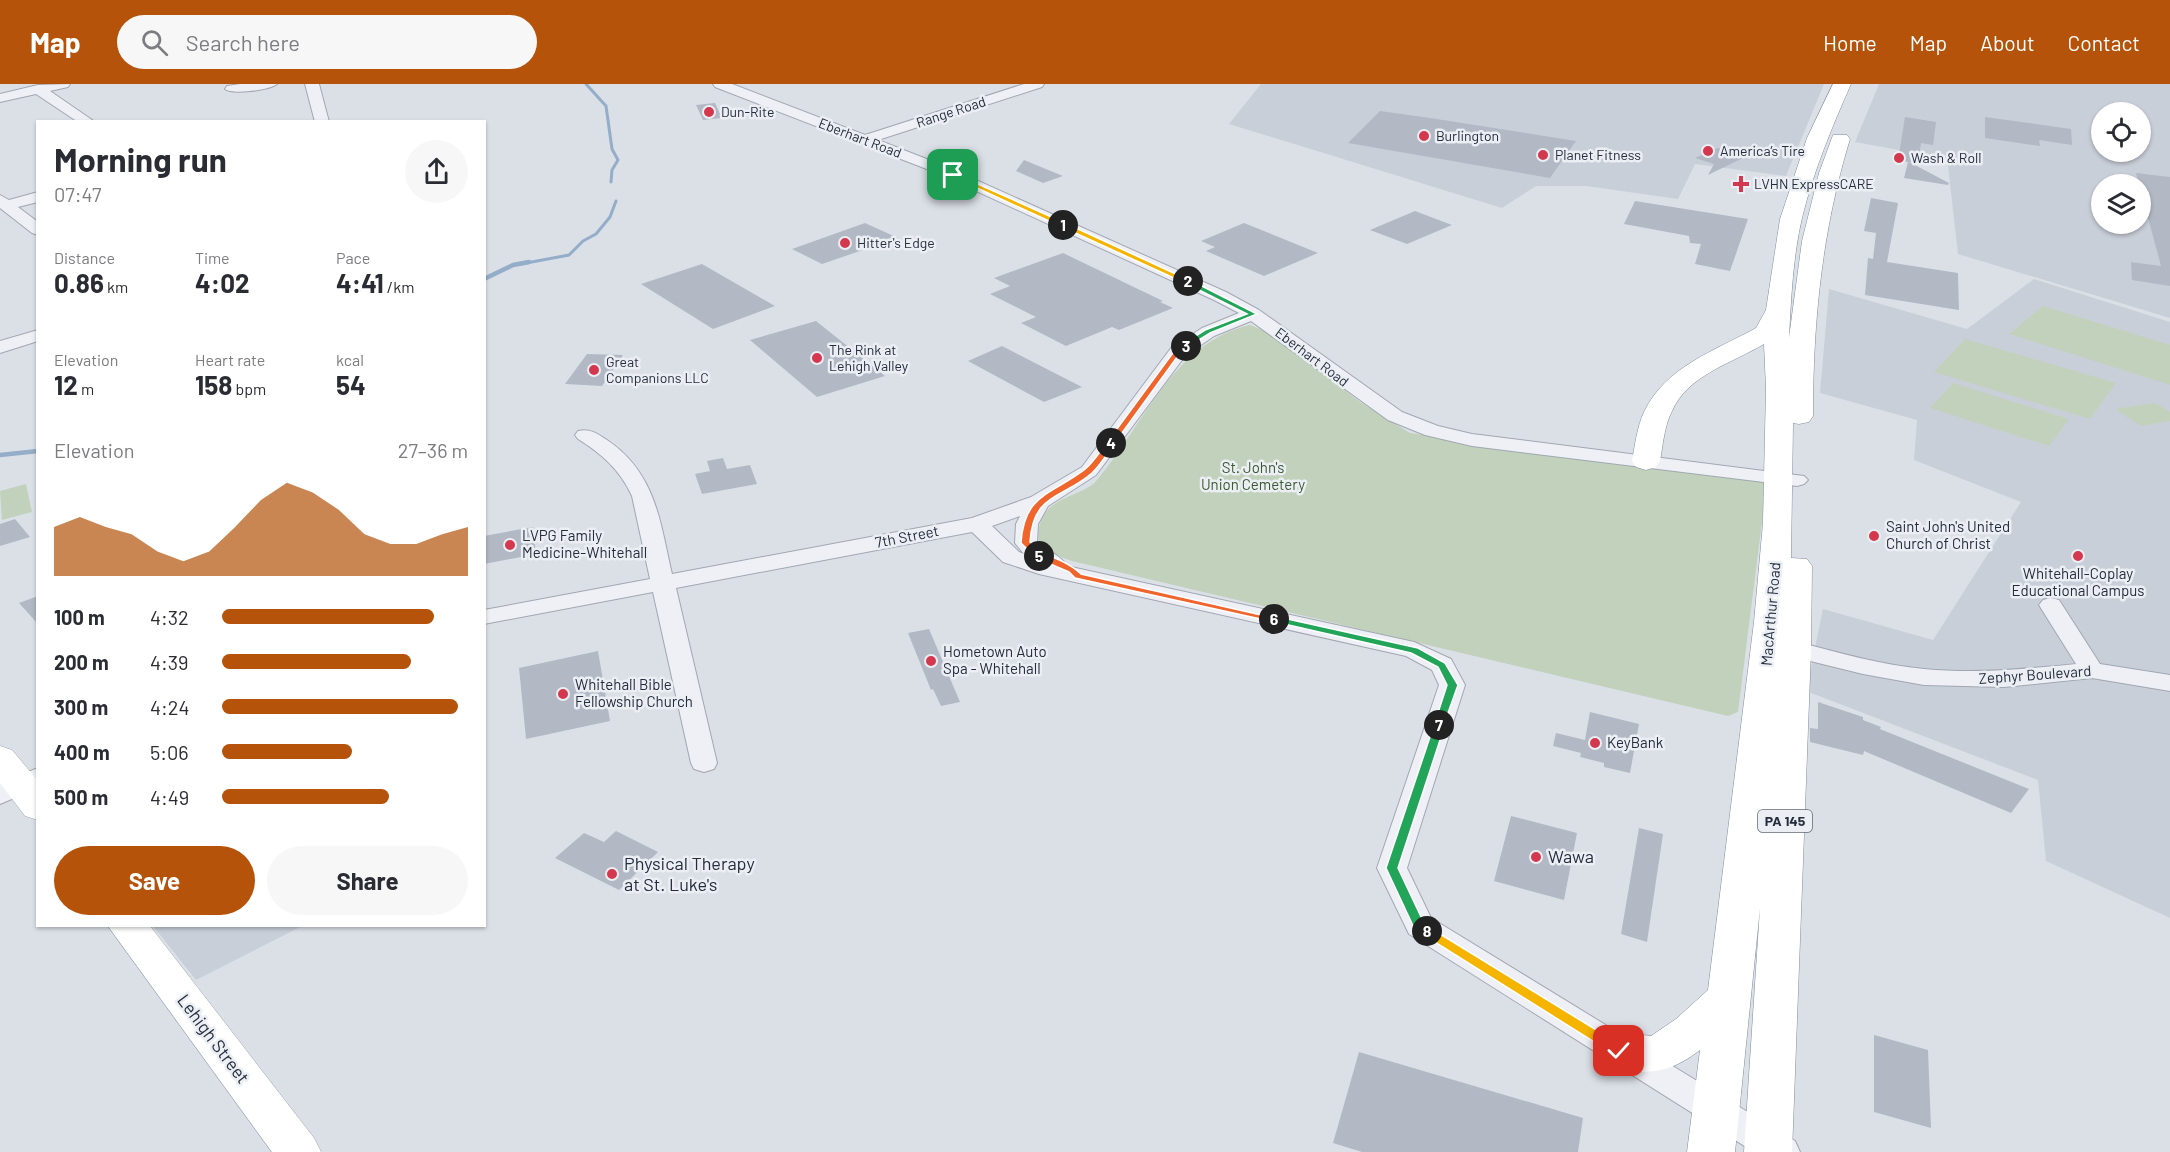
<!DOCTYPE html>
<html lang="en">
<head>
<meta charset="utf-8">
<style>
  :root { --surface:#fff; --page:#f7f7f7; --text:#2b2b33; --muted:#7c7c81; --accent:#b45309 }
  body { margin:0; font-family:Barlow,sans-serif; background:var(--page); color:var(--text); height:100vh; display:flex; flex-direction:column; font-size:22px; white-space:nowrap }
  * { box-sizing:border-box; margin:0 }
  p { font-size:20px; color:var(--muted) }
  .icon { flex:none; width:33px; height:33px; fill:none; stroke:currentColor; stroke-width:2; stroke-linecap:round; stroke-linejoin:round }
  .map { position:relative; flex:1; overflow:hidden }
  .side { position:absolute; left:36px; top:36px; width:450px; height:807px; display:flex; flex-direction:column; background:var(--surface); border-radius:0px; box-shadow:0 2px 4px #0004 }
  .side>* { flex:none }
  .tools { position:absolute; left:2091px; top:18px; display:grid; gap:12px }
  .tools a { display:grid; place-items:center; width:60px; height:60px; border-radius:50%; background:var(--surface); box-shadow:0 2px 4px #0004; font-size:30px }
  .pin { position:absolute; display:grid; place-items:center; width:51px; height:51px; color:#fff; margin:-26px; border-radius:12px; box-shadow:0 3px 9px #0006 }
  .km { position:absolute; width:30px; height:30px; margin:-15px; border-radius:50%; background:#222; color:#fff; font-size:16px; line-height:30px; text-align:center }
  .round { display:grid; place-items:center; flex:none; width:63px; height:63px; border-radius:32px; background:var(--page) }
  .headline { display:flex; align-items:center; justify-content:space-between; height:102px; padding:0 18px }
  h1 { font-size:33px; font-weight:700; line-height:45px }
  .metrics { display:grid; grid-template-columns:repeat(3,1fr); gap:9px; height:102px; padding:6px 18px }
  .metrics div { display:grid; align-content:center }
  .metrics b { font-size:26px; font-weight:700 }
  .metrics small { font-size:16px; font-weight:400 }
  .metrics p { font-size:16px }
  .chart { height:168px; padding:12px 18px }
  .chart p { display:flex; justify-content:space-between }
  .chart svg { width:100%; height:108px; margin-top:6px; fill:var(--accent); opacity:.7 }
  .cta { display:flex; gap:12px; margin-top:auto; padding:12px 18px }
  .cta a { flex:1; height:69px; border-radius:36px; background:var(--accent); color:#fff; font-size:24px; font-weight:700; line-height:69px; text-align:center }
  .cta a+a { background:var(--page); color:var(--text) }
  ul { padding:0 18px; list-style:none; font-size:20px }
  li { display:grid; grid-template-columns:96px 72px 1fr; align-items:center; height:45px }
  li i { height:15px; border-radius:8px; background:var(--accent) }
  header { display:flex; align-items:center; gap:36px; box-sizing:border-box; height:84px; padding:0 30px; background:var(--accent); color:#fff }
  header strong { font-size:28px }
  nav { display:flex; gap:33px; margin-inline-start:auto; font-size:21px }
  .search { width:420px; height:54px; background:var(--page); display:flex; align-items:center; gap:15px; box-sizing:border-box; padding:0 21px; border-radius:33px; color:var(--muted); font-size:22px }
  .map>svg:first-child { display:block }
  .built { fill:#c9cfd9; fill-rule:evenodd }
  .green { fill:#c1d1bc }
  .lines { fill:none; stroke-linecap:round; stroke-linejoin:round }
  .stream-far1 { stroke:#94adc9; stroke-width:3 }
  .stream { stroke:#94adc9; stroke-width:4.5 }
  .building { fill:#b2b9c4 }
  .minor-casing { stroke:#a1a7b1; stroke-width:2 }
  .major-casing { stroke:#9aa4b3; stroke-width:1 }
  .highway-casing { stroke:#828d9e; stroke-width:1 }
  .minor { fill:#eef0f5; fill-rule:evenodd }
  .major { fill:#fff; fill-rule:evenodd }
  .highway { fill:#fff; fill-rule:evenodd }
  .split-1 { fill:#f5b400; stroke:#fff; stroke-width:1.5 }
  .split-2 { fill:#f5b400; stroke:#fff; stroke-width:1.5 }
  .split-3 { fill:#22a559; stroke:#fff; stroke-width:1.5 }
  .split-4 { fill:#f0652b; stroke:#fff; stroke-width:1.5 }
  .split-5 { fill:#f0652b; stroke:#fff; stroke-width:1.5 }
  .split-6 { fill:#f0652b; stroke:#fff; stroke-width:1.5 }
  .split-7 { fill:#22a559; stroke:#fff; stroke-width:1.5 }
  .split-8 { fill:#22a559; stroke:#fff; stroke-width:1.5 }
  .split-9 { fill:#f5b400; stroke:#fff; stroke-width:1.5 }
  .poi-dot { fill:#d4384e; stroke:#ebeff4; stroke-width:2 }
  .labels { text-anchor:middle; stroke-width:5; stroke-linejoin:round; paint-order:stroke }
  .far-poi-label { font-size:14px; fill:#252d3d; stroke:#ebeff4; text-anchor:start }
  .far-street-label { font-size:14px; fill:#252d3d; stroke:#ebeff4 }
  .shield { fill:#ebeff4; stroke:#606774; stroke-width:1.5 }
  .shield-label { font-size:14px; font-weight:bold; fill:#252d3d }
  .park-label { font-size:15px; fill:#395a31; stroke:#ebeff4 }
  .poi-label { font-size:15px; fill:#252d3d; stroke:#ebeff4; text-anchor:start }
  .street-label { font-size:15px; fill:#252d3d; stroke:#ebeff4 }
  .near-poi-label { font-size:18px; fill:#252d3d; stroke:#ebeff4; text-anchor:start }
  .near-street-label { font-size:18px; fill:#252d3d; stroke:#ebeff4 }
</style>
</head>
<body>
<header>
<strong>Map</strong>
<div class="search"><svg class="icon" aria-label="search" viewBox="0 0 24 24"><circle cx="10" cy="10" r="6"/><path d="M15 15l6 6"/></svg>Search here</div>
<nav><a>Home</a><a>Map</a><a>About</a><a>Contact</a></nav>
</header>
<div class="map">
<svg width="2170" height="1068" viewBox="0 0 2170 1068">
  <rect width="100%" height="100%" fill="#dbe0e7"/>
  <!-- built -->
  <g class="built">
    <path d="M 1261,0 L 1824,0 L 1786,92 L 1695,80 L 1678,115 L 1586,102 L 1536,102 L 1502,124 L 1229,40 Z"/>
    <path d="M 1879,0 L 2170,0 L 2170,234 L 1958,170 L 1948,82 L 1943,74 L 1855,58 ZM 2102,28 L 2140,28 L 2140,68 L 2102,68 ZM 2102,100 L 2140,100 L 2140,140 L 2102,140 Z"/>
    <path d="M 2034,195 L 2170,238 L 2170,834 L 2046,777 L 2038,696 L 1806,607 L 1823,525 L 1933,556 L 2021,418 L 1914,376 L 1917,336 L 1820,309 L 1829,205 L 1967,245 Z"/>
    <path d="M 153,842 L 302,842 L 196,896 Z"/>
  </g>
  <!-- green -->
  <g class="green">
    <path d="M 2043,222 L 2170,261 L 2170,301 L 2009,250 Z"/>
    <path d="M 1250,241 L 1268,248 L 1360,318 L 1410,349 L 1767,398 L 1738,628 L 1728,632 L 1072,477 L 1039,465 C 1038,450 1037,439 1047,427 C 1059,412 1085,410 1097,396 C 1144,341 1173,258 1250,241 Z"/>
    <path d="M 1965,255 L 2116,299 L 2090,335 L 1934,288 Z"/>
    <path d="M 1953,299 L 2069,335 L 2049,362 L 1930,324 Z"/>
    <path d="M 2155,319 L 2170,328 L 2170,337 L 2141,342 L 2115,325 Z"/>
    <path d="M 26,400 L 32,428 L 2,436 L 0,407 Z"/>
  </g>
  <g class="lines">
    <!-- stream-far1 -->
    <g class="stream-far1">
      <path d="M 586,0 L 606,22 L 612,65 L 618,76 L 612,86 L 611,98"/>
      <path d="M 521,180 L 569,171 L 583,157 L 596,150 L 610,133 L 616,117"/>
    </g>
    <!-- stream -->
    <g class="stream">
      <path d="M 484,195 L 513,181 L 529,178"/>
      <path d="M 0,371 L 38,367"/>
    </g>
  </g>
  <!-- building -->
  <g class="building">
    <path d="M 715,19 L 722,34 L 703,36 L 696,21 Z"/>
    <path d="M 1380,27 L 1430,34 L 1576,57 L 1550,94 L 1348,59 Z"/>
    <path d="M 1905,33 L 1936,38 L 1933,61 L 1921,59 L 1918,79 L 1909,78 L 1949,99 L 1948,101 L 1904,94 L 1908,78 L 1898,76 Z"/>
    <path d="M 1985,33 L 2071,45 L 2072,61 L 2039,56 L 2040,62 L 1985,54 Z"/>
    <path d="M 1718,64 L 1747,72 L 1708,91 L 1714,80 L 1695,74 Z"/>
    <path d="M 1024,76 L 1063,92 L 1043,99 L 1016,87 Z"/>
    <path d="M 2136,89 L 2170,93 L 2170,202 L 2132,196 L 2131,178 L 2161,182 Z"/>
    <path d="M 1871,114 L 1898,119 L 1887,178 L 1958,189 L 1959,226 L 1865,211 L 1868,174 L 1873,175 L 1876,149 L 1864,147 Z"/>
    <path d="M 1635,117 L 1748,135 L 1730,187 L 1695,180 L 1701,160 L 1690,159 L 1689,152 L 1624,140 Z"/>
    <path d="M 1415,127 L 1452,141 L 1407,160 L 1370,146 Z"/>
    <path d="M 865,139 L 898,154 L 822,180 L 792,165 Z"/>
    <path d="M 1244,139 L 1318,169 L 1264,192 L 1206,167 L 1215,163 L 1201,157 Z"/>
    <path d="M 1063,169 L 1163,217 L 1160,218 L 1173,224 L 1119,246 L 1112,243 L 1066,262 L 1021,239 L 1036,233 L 990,210 L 1010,202 L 994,194 Z"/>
    <path d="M 702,180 L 775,222 L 713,245 L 641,200 Z"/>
    <path d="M 816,237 L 885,292 L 817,313 L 750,256 Z"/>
    <path d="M 1002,262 L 1082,303 L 1044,318 L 968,277 Z"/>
    <path d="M 587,270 L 623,271 L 602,302 L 565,300 Z"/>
    <path d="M 723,374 L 727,385 L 750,381 L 757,400 L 702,410 L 695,390 L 710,387 L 707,377 Z"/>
    <path d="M 15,435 L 30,453 L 0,462 L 0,440 Z"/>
    <path d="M 533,443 L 536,470 L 484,480 L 484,452 Z"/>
    <path d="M 38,512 L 38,540 L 19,519 Z"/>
    <path d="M 929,545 L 960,618 L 941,622 L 933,605 L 931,606 L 908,549 Z"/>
    <path d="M 598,567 L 610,637 L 526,655 L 519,584 Z"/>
    <path d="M 1818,618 L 1863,633 L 1863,636 L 1881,643 L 1880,645 L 2029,705 L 2011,729 L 1864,667 L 1863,671 L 1810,658 L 1810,644 L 1818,645 Z"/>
    <path d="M 1590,628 L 1639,640 L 1630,689 L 1604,683 L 1604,679 L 1580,673 L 1581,669 L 1553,662 L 1556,649 L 1585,656 Z"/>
    <path d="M 1511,732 L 1577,749 L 1564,816 L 1494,797 Z"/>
    <path d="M 1639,744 L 1663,750 L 1647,858 L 1621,850 Z"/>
    <path d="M 616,747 L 658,768 L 619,806 L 555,774 L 584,749 L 604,758 Z"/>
    <path d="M 1874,951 L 1928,966 L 1931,1044 L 1874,1028 Z"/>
    <path d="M 1359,968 L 1583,1034 L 1578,1068 L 1362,1068 L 1333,1059 Z"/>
  </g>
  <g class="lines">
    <defs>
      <g id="minor">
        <path d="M 70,0 L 68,3 L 50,7 L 95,38 L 78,38 L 36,10 L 0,18 L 0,10 L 38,1 Z"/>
        <path d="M 240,0 L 277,0 C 270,6 232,11 225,5 L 227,2 Z"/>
        <path d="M 305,0 L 319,0 L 329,38 L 315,38 Z"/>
        <path d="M 713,0 L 732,0 L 865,51 L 1024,0 L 1044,0 L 1042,3 L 878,56 L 947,83 L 1226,208 L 1259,226 L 1402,328 L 1438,342 L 1472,350 L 1804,392 L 1808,396 L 1804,400 L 1797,402 L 1472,362 L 1425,351 L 1388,336 L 1251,237 L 1214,252 L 1185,272 L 1096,391 L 1048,422 L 1038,440 L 1037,458 C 1046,466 1059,471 1064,478 L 1062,481 L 1414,558 L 1451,575 L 1465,601 L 1407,784 L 1431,834 L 1795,1057 L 1800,1068 L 1754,1068 L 1409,850 L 1377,784 L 1439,601 L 1432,586 L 1406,572 L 1039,490 L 1003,478 L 972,448 L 676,504 L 717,679 L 714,685 L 704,688 L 694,685 L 691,679 L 653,508 L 484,540 L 484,526 L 650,495 L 632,412 C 620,386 602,370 578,355 L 575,351 L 578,347 C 590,344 598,350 607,356 C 656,389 660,438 672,490 L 972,434 L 1031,413 L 1082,383 L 1171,264 L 1202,244 L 1239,229 L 1214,216 L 937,89 L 715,3 ZM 1020,432 L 1016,440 L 1015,459 L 1024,470 L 1019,468 L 992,442 Z"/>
        <path d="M 38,108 L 38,118 L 18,123 L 38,138 L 38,151 L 32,149 L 0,124 L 0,111 L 9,116 Z"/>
        <path d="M 38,246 L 38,257 L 0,269 L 0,257 Z"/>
        <path d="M 2051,514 L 2059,516 L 2100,580 L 2170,591 L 2170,607 L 2092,594 L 2004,603 L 1924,601 L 1863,590 L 1794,573 L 1785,570 L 1782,565 L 1785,560 L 1794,557 C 1837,568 1880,581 1924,585 C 1975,590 2025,585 2076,580 L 2039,521 L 2043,516 Z"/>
        <path d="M 38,684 L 38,704 L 0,720 L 0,699 Z"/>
      </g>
      <g id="major">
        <path d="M 0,662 L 12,666 L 38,697 L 38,736 L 25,732 L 0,699 Z"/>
        <path d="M 108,842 L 150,842 L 314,1054 L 321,1068 L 272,1068 Z"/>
      </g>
      <path id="highway" d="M 1833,0 L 1851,0 C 1832,43 1813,88 1802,134 C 1793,172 1791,215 1789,254 L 1802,157 L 1819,89 L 1833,51 L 1847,51 L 1850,55 C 1822,146 1813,237 1813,332 L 1809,338 L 1799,340 L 1793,339 L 1791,474 L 1807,475 L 1812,482 L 1811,565 L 1792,1068 L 1744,1068 L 1760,824 L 1735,1068 L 1687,1068 L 1700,966 C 1668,991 1641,993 1603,980 L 1596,967 L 1603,954 L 1619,948 L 1651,952 L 1676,935 L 1708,906 L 1754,538 L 1763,439 L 1766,304 L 1764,260 C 1732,279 1688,291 1672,327 C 1664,343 1663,361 1660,377 L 1656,383 L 1646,386 L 1636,383 L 1632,377 C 1635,361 1637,343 1644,328 C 1666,282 1715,267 1756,244 L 1766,226 L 1780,135 L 1807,54 Z"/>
    </defs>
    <!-- minor casing -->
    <use href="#minor" class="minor-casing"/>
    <!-- major casing -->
    <use href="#major" class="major-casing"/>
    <!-- highway casing -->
    <use href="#highway" class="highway-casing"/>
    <!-- minor -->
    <use href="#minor" class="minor"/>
    <!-- major -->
    <use href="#major" class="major"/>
    <!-- highway -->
    <use href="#highway" class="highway"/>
  </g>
  <!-- split-1 -->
  <path class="split-1" d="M 953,89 L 1065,139 L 1066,141 L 1060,142 L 951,92 Z"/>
  <!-- split-2 -->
  <path class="split-2" d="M 1060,139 L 1065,139 L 1191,197 L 1185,199 L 1060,142 Z"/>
  <!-- split-3 -->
  <path class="split-3" d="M 1185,196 L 1190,196 L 1257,230 L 1210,249 L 1188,263 L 1183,263 L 1183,260 L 1205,246 L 1247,230 L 1185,199 Z"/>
  <!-- split-4 -->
  <path class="split-4" d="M 1183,260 L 1190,262 L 1180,269 L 1114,360 L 1108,360 L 1108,357 L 1175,266 Z"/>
  <!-- split-5 -->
  <path class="split-5" d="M 1108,357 L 1115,359 C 1108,368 1101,381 1092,389 C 1062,415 1033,409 1030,458 L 1044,472 L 1036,474 L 1021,459 C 1024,410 1051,411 1084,386 C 1093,379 1101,366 1108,357 Z"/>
  <!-- split-6 -->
  <path class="split-6" d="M 1036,470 C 1049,469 1072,481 1081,490 L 1279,535 L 1274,538 L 1075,494 L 1069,488 L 1036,474 Z"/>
  <!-- split-7 -->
  <path class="split-7" d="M 1274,532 L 1418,564 L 1445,579 L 1458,601 L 1443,643 L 1439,644 L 1434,641 L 1447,601 L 1438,583 L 1411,569 L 1271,537 L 1271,533 Z"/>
  <!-- split-8 -->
  <path class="split-8" d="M 1439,637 L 1445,641 L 1398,784 L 1424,839 L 1433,847 L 1427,851 L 1415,846 L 1386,784 L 1434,641 Z"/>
  <!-- split-9 -->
  <path class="split-9" d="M 1427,842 L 1624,963 L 1626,967 L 1624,971 L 1615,971 L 1422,850 L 1421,847 Z"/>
  <!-- markers -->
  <g class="poi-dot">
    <circle cx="709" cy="28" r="6"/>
    <circle cx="1424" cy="52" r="6"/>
    <circle cx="1708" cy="67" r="6"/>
    <circle cx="1543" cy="71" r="6"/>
    <circle cx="1899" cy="74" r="6"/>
    <path d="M1738 91h6v6h6v6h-6v6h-6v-6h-6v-6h6z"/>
    <circle cx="845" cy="159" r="6"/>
    <circle cx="817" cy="274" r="6"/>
    <circle cx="594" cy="286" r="6"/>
    <circle cx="1874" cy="452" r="6"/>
    <circle cx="510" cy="461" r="6"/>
    <circle cx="2078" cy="472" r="6"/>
    <circle cx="931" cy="577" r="6"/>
    <circle cx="563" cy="610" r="6"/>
    <circle cx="1595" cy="659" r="6"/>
    <circle cx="1536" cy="773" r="6"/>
    <circle cx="612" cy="790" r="6"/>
  </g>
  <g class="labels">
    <!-- far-poi labels -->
    <g class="far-poi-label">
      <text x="721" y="33">Dun-Rite</text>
      <text x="1436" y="57">Burlington</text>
      <text x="1720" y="72">America’s Tire</text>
      <text x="1555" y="76">Planet Fitness</text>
      <text x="1911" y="79">Wash &amp; Roll</text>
      <text x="1754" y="105">LVHN ExpressCARE</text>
      <text x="857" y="164">Hitter's Edge</text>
      <text x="829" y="271">The Rink at<tspan x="829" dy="16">Lehigh Valley</tspan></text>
      <text x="606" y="283">Great<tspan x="606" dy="16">Companions LLC</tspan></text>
    </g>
    <!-- far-street labels -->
    <g class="far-street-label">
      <text transform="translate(951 28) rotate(-18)" y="5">Range Road</text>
      <text transform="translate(860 54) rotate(21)" y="5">Eberhart Road</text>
      <text transform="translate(1312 273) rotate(37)" y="5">Eberhart Road</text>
    </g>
    <!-- shield labels -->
    <rect class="shield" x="1758" y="726" width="54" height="22" rx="4.5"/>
    <g class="shield-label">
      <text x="1785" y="742">PA 145</text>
    </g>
    <!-- park labels -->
    <g class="park-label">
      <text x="1253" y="389">St. John's<tspan x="1253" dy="17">Union Cemetery</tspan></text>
    </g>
    <!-- poi labels -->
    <g class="poi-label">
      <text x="1886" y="448">Saint John's United<tspan x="1886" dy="17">Church of Christ</tspan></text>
      <text x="522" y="457">LVPG Family<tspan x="522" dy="17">Medicine-Whitehall</tspan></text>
      <text x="2078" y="495" text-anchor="middle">Whitehall-Coplay<tspan x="2078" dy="17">Educational Campus</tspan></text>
      <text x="943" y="573">Hometown Auto<tspan x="943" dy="17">Spa - Whitehall</tspan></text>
      <text x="575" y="606">Whitehall Bible<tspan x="575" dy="17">Fellowship Church</tspan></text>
      <text x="1607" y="664">KeyBank</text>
    </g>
    <!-- street labels -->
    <g class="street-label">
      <text transform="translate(907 453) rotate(-11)" y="5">7th Street</text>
      <text transform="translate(1771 530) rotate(-85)" y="5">MacArthur Road</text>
      <text transform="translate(2035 591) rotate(-4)" y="5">Zephyr Boulevard</text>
    </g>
    <!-- near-poi labels -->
    <g class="near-poi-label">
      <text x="1548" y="779">Wawa</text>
      <text x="624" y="786">Physical Therapy<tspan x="624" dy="21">at St. Luke's</tspan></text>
    </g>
    <!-- near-street labels -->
    <g class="near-street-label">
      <text transform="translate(213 955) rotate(53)" y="6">Lehigh Street</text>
    </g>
  </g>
</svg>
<div class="tools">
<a><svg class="icon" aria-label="locate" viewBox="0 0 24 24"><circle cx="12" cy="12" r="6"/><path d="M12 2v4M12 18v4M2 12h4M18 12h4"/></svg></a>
<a><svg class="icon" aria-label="layers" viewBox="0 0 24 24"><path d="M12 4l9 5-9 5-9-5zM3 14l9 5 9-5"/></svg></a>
</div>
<div class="pin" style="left:953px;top:91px;background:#1e9e55"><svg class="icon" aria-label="arrive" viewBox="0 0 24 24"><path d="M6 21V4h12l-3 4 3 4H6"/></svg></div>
<div class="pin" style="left:1619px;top:967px;background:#d93025"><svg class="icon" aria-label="check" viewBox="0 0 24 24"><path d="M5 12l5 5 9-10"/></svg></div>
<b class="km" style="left:1063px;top:141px">1</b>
<b class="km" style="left:1188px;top:197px">2</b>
<b class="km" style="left:1186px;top:262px">3</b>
<b class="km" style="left:1111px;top:359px">4</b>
<b class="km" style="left:1039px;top:472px">5</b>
<b class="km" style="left:1274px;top:535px">6</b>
<b class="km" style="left:1439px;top:641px">7</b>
<b class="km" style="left:1427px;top:847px">8</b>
<section class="side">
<div class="headline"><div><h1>Morning run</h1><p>07:47</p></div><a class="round"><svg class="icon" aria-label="share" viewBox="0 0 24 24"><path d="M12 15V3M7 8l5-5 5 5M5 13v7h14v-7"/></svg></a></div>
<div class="metrics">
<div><p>Distance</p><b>0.86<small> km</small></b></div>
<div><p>Time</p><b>4:02</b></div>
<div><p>Pace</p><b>4:41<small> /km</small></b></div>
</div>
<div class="metrics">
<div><p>Elevation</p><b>12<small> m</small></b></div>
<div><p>Heart rate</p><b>158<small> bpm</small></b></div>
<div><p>kcal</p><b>54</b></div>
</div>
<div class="chart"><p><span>Elevation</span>27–36 m</p>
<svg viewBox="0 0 160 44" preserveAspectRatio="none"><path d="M0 44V24L10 20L20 24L30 27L40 34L50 38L60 34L70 24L80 13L90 6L100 10L110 17L120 27L130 31L140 31L150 27L160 24V44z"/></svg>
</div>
<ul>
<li><b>100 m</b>4:32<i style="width:86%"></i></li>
<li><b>200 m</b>4:39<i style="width:77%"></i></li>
<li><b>300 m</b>4:24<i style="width:96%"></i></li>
<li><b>400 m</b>5:06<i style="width:53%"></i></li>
<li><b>500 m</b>4:49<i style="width:68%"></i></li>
</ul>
<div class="cta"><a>Save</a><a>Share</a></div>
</section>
</div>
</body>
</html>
